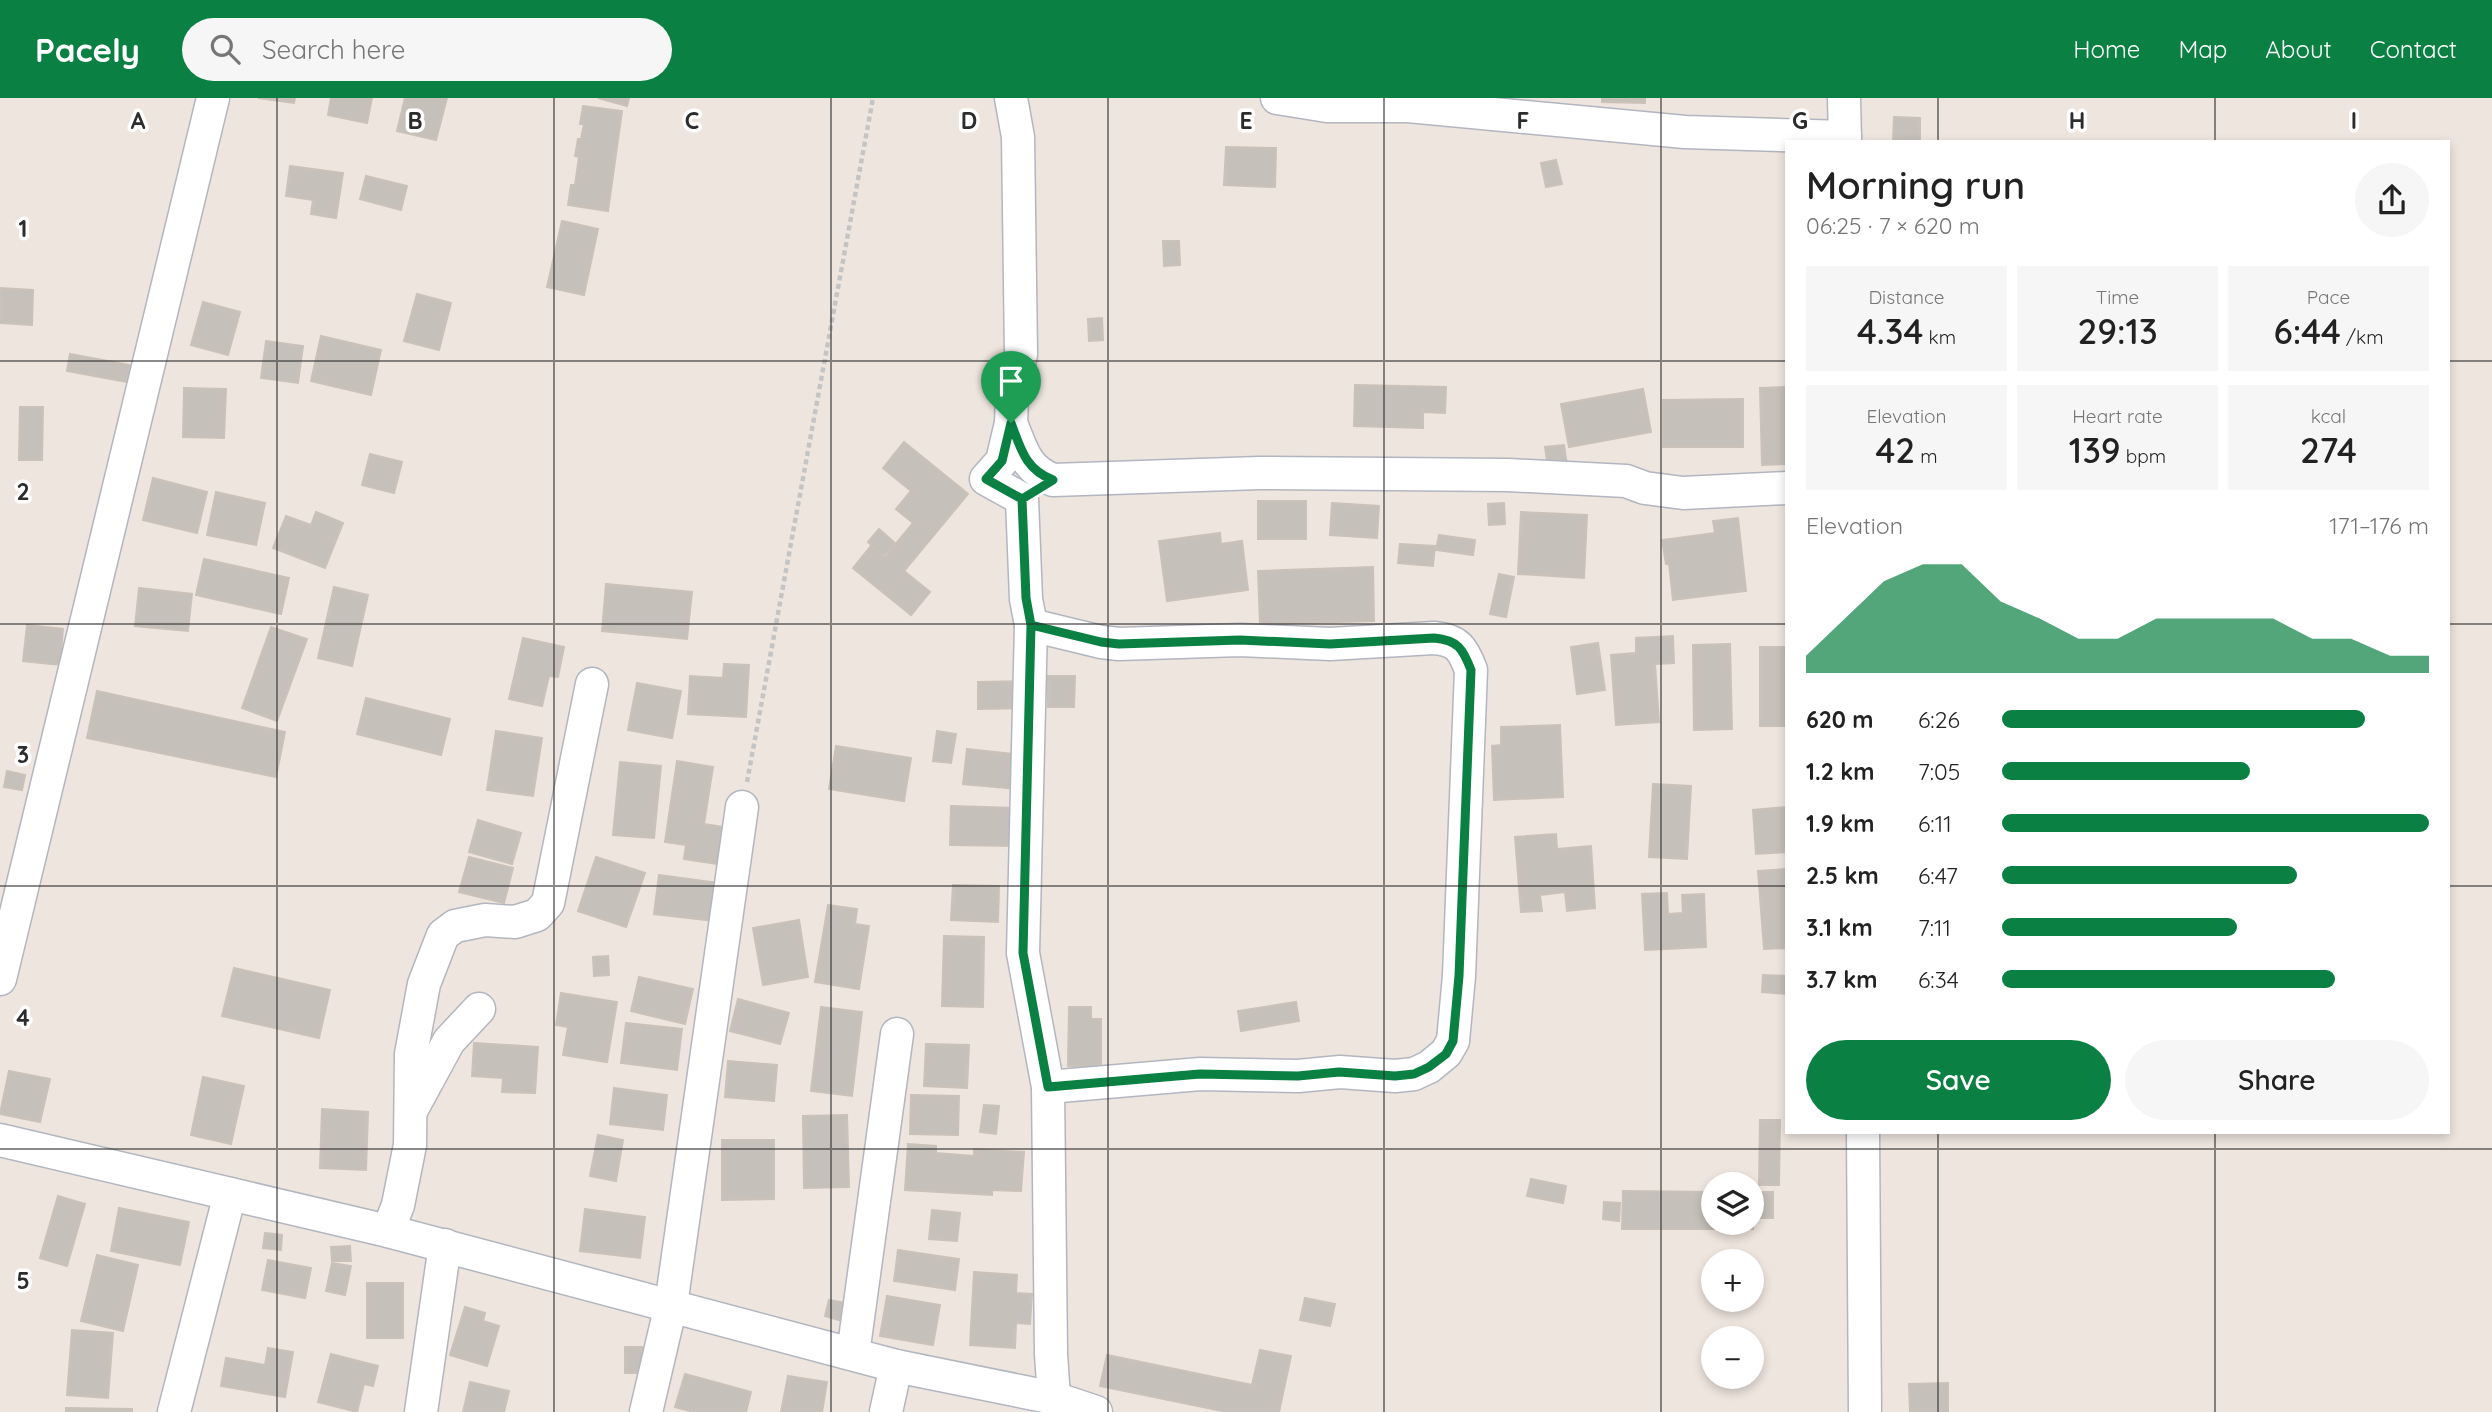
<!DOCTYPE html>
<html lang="en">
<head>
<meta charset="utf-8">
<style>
  :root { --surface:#fff; --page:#f6f6f6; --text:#222; --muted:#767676; --accent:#0b8043 }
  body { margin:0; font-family:Quicksand,sans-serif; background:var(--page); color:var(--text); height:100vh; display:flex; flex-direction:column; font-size:26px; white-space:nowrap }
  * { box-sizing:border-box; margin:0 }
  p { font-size:23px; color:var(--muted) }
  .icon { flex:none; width:38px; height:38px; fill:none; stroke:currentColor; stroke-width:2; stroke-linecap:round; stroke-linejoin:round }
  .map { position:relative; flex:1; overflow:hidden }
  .drawer { position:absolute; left:1785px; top:42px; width:665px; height:994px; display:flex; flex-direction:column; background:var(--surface); border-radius:0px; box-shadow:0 4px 10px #0003 }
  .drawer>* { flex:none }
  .controls { position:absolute; left:1701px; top:1074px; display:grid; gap:14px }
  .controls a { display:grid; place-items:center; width:63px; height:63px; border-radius:50%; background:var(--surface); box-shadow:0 4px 10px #0003; font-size:35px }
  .pin { position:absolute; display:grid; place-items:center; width:60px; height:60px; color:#fff; margin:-72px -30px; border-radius:50% 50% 50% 0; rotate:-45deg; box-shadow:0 0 7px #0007 }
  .pin .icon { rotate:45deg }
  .round { display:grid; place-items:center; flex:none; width:74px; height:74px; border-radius:37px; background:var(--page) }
  .head { display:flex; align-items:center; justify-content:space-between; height:119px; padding:0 21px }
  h1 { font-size:38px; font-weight:600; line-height:52px }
  .metrics { display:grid; grid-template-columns:repeat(3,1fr); gap:10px; height:119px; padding:7px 21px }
  .metrics div { display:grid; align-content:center; border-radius:0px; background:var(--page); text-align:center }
  .metrics b { font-size:35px; font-weight:600 }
  .metrics small { font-size:19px; font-weight:400 }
  .metrics p { font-size:19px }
  .chart { height:196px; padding:14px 21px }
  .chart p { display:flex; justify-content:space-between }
  .chart svg { width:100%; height:126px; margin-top:7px; fill:var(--accent); opacity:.7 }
  .primary-button { display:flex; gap:14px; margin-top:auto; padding:14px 21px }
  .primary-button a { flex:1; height:80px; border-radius:42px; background:var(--accent); color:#fff; font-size:28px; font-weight:600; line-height:80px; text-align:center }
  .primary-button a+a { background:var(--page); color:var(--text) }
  ul { padding:0 21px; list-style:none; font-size:23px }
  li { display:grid; grid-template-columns:112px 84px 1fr; align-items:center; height:52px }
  li i { height:18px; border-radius:9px; background:var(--accent) }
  header { display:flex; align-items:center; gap:42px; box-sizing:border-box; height:98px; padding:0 35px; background:var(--accent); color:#fff }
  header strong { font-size:33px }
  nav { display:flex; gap:38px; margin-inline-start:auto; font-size:24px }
  .search { width:490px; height:63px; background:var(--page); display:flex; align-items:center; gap:18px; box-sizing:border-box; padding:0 24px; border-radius:38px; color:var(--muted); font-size:26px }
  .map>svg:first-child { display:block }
  .building { fill:#c6c0ba; stroke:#cac1b8; stroke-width:2 }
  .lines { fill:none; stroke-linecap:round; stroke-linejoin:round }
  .minor-casing { stroke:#b2b6c0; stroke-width:35 }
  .path { stroke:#c4c4c4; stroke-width:4.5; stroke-dasharray:5 3.5; stroke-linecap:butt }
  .minor { stroke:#fff; stroke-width:32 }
  .route-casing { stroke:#fff; stroke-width:14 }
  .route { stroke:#0b8043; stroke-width:9 }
  .grid { fill:none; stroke:#2c2c2c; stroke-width:2; stroke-opacity:0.55 }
  .grid-label { font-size:23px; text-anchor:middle; font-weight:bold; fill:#2c2c2c; stroke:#fff; stroke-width:7; stroke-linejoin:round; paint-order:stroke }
</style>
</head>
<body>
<header>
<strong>Pacely</strong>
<div class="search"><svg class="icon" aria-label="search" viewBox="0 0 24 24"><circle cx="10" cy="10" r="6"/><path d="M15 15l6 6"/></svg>Search here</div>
<nav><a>Home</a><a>Map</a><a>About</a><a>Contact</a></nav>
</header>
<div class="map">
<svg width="2492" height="1314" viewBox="0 0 2492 1314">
  <rect width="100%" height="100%" fill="#eee5de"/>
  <!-- building -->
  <g class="building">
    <path d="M 258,0 L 295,0 L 294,5 Z"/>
    <path d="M 331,0 L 372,0 L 367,25 L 328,17 Z"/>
    <path d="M 405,0 L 447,0 L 436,42 L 397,33 Z"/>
    <path d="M 598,0 L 629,0 L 627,8 Z"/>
    <path d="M 1602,0 L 1645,0 L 1645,5 L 1602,4 Z"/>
    <path d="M 583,8 L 622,13 L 608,113 L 568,107 L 571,87 L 575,87 L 579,59 L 575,58 L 578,41 L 581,41 L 584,26 L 580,26 Z"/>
    <path d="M 1894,19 L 1920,20 L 1920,44 L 1893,44 Z"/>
    <path d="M 1226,49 L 1276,50 L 1275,89 L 1224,87 Z"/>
    <path d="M 1556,62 L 1562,86 L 1546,89 L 1541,65 Z"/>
    <path d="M 290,68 L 343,75 L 336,120 L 311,116 L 313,102 L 286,98 Z"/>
    <path d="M 366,78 L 407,88 L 401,112 L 360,101 Z"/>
    <path d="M 562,123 L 598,131 L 584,197 L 547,189 Z"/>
    <path d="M 1163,143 L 1179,143 L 1180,167 L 1164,168 Z"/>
    <path d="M 0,190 L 33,192 L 32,227 L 0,225 Z"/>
    <path d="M 417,196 L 451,205 L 439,252 L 404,243 Z"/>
    <path d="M 203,204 L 240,214 L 228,257 L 191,247 Z"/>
    <path d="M 1102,220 L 1103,242 L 1089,243 L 1088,221 Z"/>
    <path d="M 321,238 L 381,252 L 371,297 L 311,283 Z"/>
    <path d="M 266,243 L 303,248 L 298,285 L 261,280 Z"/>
    <path d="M 70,256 L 130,267 L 127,284 L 67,273 Z"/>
    <path d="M 1355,287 L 1446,289 L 1445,315 L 1423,314 L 1423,330 L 1354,328 Z"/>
    <path d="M 1787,289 L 1787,366 L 1762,367 L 1760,290 Z"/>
    <path d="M 184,290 L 226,291 L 224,340 L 183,339 Z"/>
    <path d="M 1643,291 L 1651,334 L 1569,349 L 1561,306 Z"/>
    <path d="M 1743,301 L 1743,349 L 1663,349 L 1663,302 Z"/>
    <path d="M 20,309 L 43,309 L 42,362 L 19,362 Z"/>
    <path d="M 904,344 L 968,396 L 904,473 L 930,494 L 911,517 L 853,470 L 871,448 L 885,459 L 913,425 L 896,411 L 911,393 L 883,370 Z"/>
    <path d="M 1564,347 L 1567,368 L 1548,370 L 1545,349 Z"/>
    <path d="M 370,356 L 402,364 L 394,395 L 362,387 Z"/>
    <path d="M 153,380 L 207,394 L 197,435 L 143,422 Z"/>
    <path d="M 216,394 L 265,405 L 256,447 L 207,437 Z"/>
    <rect x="1258" y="403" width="48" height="38"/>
    <path d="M 1332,405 L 1379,408 L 1377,440 L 1330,437 Z"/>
    <path d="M 1504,405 L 1505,426 L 1489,427 L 1488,406 Z"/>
    <path d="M 316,414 L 343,425 L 325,470 L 273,450 L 286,418 L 311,427 Z"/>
    <path d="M 1521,414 L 1587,417 L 1584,480 L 1518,476 Z"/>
    <path d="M 1738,420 L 1746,493 L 1673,502 L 1669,466 L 1666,466 L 1662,442 L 1715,435 L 1713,423 Z"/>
    <path d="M 879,431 L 895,445 L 883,458 L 868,444 Z"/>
    <path d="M 1220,435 L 1221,446 L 1242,443 L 1248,492 L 1167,503 L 1159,443 Z"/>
    <path d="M 1439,437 L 1475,442 L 1473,457 L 1436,452 Z"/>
    <path d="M 1400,446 L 1435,448 L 1433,468 L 1398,465 Z"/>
    <path d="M 204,461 L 289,480 L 281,516 L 196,497 Z"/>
    <path d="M 1373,469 L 1374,523 L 1260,526 L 1258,473 Z"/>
    <path d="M 1499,476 L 1514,479 L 1506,519 L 1490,516 Z"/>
    <path d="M 606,486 L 692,494 L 687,541 L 602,533 Z"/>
    <path d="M 334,489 L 368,497 L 352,568 L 318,560 Z"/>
    <path d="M 139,490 L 192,496 L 188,533 L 135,528 Z"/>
    <path d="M 27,527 L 63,531 L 60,567 L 23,563 Z"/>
    <path d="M 271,529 L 307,541 L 277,623 L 242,610 Z"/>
    <path d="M 1673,538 L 1674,565 L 1655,566 L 1659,624 L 1616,627 L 1611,557 L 1636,555 L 1636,540 Z"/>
    <path d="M 523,540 L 564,549 L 558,579 L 549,578 L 542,608 L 509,601 Z"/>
    <path d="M 1598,545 L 1605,592 L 1577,596 L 1571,549 Z"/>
    <path d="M 1730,546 L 1732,631 L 1694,632 L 1693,547 Z"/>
    <rect x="1760" y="549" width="27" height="79"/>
    <path d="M 724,566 L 749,567 L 746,619 L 688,616 L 690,578 L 723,580 Z"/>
    <path d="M 1048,578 L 1075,578 L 1074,609 L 1048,609 Z"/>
    <path d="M 1025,583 L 1026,610 L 978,611 L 978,584 Z"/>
    <path d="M 637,585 L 681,593 L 672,640 L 628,632 Z"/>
    <path d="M 97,593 L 285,634 L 276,679 L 87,640 Z"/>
    <path d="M 366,600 L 450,621 L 441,657 L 357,636 Z"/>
    <path d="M 1560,627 L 1563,699 L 1494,702 L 1492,648 L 1501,647 L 1501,629 Z"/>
    <path d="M 496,633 L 542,640 L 533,698 L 487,692 Z"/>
    <path d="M 937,633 L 956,636 L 951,665 L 933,663 Z"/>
    <path d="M 836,648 L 911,660 L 904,703 L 829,691 Z"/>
    <path d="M 967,651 L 1022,657 L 1018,691 L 963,686 Z"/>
    <path d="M 677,663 L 713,669 L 704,726 L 730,730 L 724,767 L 684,761 L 686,747 L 665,744 Z"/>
    <path d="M 620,664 L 661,668 L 654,740 L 613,737 Z"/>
    <path d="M 7,673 L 25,677 L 22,692 L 4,689 Z"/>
    <path d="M 1653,686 L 1691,688 L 1687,761 L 1649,759 Z"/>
    <path d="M 951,708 L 1016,710 L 1015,748 L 950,747 Z"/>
    <path d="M 1787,709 L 1787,754 L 1756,756 L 1753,712 Z"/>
    <path d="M 478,722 L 521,735 L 512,766 L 469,754 Z"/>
    <path d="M 1556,736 L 1557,751 L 1591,748 L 1595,810 L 1567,813 L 1565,794 L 1540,797 L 1542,813 L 1521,814 L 1515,739 Z"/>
    <path d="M 469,759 L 513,770 L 504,805 L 459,794 Z"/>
    <path d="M 596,759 L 645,775 L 626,829 L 578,813 Z"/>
    <path d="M 1787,771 L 1787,850 L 1764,851 L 1758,773 Z"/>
    <path d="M 659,777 L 719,785 L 714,823 L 654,816 Z"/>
    <path d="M 953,787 L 999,788 L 998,824 L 951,822 Z"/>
    <path d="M 1667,795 L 1668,816 L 1683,815 L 1682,797 L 1704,796 L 1706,849 L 1645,852 L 1642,796 Z"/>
    <path d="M 828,807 L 857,811 L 855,826 L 869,828 L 859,891 L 815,884 Z"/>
    <path d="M 799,822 L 808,879 L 763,887 L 753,830 Z"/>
    <path d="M 944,838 L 984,839 L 983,909 L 942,908 Z"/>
    <path d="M 608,858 L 609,877 L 594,878 L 593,859 Z"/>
    <path d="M 234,870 L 330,892 L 319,940 L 222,918 Z"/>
    <path d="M 1763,877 L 1787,878 L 1787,896 L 1762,894 Z"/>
    <path d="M 639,879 L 693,891 L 685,926 L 631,913 Z"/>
    <path d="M 561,895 L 617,904 L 607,964 L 563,957 L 568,929 L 556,927 Z"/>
    <path d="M 738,901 L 789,915 L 780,946 L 730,933 Z"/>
    <path d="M 1296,904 L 1299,923 L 1241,933 L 1238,913 Z"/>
    <path d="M 821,909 L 862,914 L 852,998 L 811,993 Z"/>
    <path d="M 1069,909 L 1091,909 L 1091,921 L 1101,921 L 1101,968 L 1068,968 Z"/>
    <path d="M 626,925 L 682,931 L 677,972 L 621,965 Z"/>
    <path d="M 474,945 L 538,949 L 535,995 L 502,994 L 503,980 L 472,978 Z"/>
    <path d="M 926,946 L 969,947 L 967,990 L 924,988 Z"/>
    <path d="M 728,963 L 777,967 L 774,1003 L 725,999 Z"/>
    <path d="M 9,973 L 50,981 L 40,1024 L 0,1016 Z"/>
    <path d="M 203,979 L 244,988 L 231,1046 L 191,1037 Z"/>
    <path d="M 614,990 L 667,997 L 663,1032 L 610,1026 Z"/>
    <path d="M 911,997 L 959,998 L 958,1037 L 910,1036 Z"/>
    <path d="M 984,1007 L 999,1008 L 996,1036 L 980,1034 Z"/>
    <path d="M 322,1011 L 368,1014 L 366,1072 L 320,1070 Z"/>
    <path d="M 847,1017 L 849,1089 L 804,1090 L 803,1018 Z"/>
    <path d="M 1760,1022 L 1780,1022 L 1779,1087 L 1759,1087 Z"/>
    <path d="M 598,1037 L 623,1042 L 616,1083 L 590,1078 Z"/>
    <path d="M 722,1042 L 774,1042 L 774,1101 L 722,1102 Z"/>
    <path d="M 908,1046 L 936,1048 L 936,1055 L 974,1058 L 974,1051 L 1024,1054 L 1021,1093 L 992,1092 L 992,1097 L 905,1092 Z"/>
    <path d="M 1531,1081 L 1566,1088 L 1563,1105 L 1527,1098 Z"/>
    <path d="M 1623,1093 L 1713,1094 L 1713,1125 L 1752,1125 L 1752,1094 L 1773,1094 L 1773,1120 L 1753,1120 L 1753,1131 L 1622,1131 Z"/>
    <path d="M 58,1098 L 85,1106 L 67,1168 L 40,1160 Z"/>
    <path d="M 1604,1104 L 1620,1105 L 1619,1123 L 1603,1121 Z"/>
    <path d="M 119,1110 L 189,1124 L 180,1167 L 111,1153 Z"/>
    <path d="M 585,1111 L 645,1119 L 640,1160 L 580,1153 Z"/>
    <path d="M 932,1112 L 960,1115 L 957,1143 L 929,1141 Z"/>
    <path d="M 265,1135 L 282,1137 L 281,1152 L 263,1150 Z"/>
    <path d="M 350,1148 L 351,1163 L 332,1163 L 331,1149 Z"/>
    <path d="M 898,1152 L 959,1161 L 955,1192 L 894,1183 Z"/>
    <path d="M 97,1157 L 138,1167 L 123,1233 L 81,1223 Z"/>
    <path d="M 268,1162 L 311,1170 L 305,1200 L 262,1192 Z"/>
    <path d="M 332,1165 L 351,1168 L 345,1197 L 326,1193 Z"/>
    <path d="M 974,1174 L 1017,1177 L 1016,1195 L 1032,1196 L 1030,1226 L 1016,1225 L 1015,1250 L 970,1247 Z"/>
    <rect x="367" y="1185" width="36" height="55"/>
    <path d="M 887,1198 L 940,1207 L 933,1247 L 880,1238 Z"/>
    <path d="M 1305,1200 L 1335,1206 L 1330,1228 L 1300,1222 Z"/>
    <path d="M 829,1202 L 846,1205 L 842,1223 L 825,1218 Z"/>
    <path d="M 465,1209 L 485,1215 L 483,1223 L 499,1228 L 487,1268 L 450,1257 Z"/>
    <path d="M 72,1232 L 113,1235 L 108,1300 L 67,1297 Z"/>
    <rect x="625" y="1249" width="17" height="26"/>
    <path d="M 268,1250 L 293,1254 L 285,1299 L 221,1288 L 226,1260 L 265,1267 Z"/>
    <path d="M 1260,1252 L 1291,1258 L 1279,1314 L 1227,1314 L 1100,1288 L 1107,1257 L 1252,1287 Z"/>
    <path d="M 331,1256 L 378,1268 L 373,1288 L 364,1286 L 357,1314 L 318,1304 Z"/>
    <path d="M 685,1276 L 751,1294 L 746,1314 L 693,1314 L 675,1309 Z"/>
    <path d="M 788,1278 L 827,1284 L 822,1314 L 781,1314 Z"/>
    <path d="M 470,1284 L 509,1293 L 504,1314 L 463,1314 Z"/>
    <path d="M 1948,1285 L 1948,1314 L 1910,1314 L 1909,1286 Z"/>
    <path d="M 66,1310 L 132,1311 L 132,1314 L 66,1314 Z"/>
  </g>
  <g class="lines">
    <defs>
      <g id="minor">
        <path d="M 1011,0 L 1018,39 L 1021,256 L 1012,299 L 1011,325 L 1002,363 L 986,381 L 1022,401 L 1026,501 L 1031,527 L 1023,855 L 1048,989 L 1051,1256 L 1054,1300"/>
        <path d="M 1277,0 L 1327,8 L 1408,8 L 1685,34 L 1845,39"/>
        <path d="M 1844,0 L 1845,44"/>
        <path d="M 1011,325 C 1022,351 1025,371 1053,382 L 1259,375 L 1508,377 L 1626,383 L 1645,390 L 1683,395 L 1787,390"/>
        <path d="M 1031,527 L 1101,544 L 1119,546 L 1240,542 L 1330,546 L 1434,540 C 1458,542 1463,551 1471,572 L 1459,878 L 1453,943 L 1446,955 L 1429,969 L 1414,976 L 1395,978 L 1340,974 L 1298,978 L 1200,976 L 1048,989"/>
        <path d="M 0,881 L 213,0"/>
        <path d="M 412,1011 L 449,943 L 479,911"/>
        <path d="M 1863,1034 L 1865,1314"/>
        <path d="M 0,1042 L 388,1133 L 896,1268 L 1054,1300 L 1096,1314"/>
        <path d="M 388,1133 L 398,1107 L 410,1047 L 411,956 L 424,886 L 443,837 L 455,828 L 485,822 L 515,824 L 537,817 L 548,805 L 592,586"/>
        <path d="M 853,1256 L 897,936"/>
        <path d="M 174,1314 L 230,1096"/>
        <path d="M 421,1314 L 445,1147"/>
        <path d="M 646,1314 L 671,1207 L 742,709"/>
        <path d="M 886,1314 L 896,1268"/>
      </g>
    </defs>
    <!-- minor casing -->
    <use href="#minor" class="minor-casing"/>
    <!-- path -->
    <path class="path" d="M 747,684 L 873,0"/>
    <!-- minor -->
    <use href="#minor" class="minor"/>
  </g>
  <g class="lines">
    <defs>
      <path id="route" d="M 1011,325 L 1002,363 L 986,381 L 1022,401 L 1026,500 L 1031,527 L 1023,855 L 1048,989 L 1200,976 L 1298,978 L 1339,974 L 1395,978 L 1414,976 L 1429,969 L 1446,956 L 1453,943 L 1459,878 L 1471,572 C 1463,551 1458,542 1434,540 L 1330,546 L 1240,542 L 1119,546 L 1101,544 L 1031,527 L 1026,500 L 1022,401 L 1053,382 C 1025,371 1021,351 1011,325"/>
    </defs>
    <!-- route casing -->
    <use href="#route" class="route-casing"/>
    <!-- route -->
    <use href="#route" class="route"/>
  </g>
  <!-- grid -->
  <path class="grid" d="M 277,0 L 277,1314M 554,0 L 554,1314M 831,0 L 831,1314M 1108,0 L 1108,1314M 1384,0 L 1384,1314M 1661,0 L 1661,1314M 1938,0 L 1938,44M 2215,0 L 2215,44M 0,263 L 1787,263M 2448,263 L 2492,263M 0,526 L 1787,526M 2448,526 L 2492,526M 0,788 L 1787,788M 2448,788 L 2492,788M 1938,1034 L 1938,1314M 2215,1034 L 2215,1314M 0,1051 L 2492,1051"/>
  <g class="grid-label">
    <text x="138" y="31">A</text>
    <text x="415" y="31">B</text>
    <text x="692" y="31">C</text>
    <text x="969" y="31">D</text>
    <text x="1246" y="31">E</text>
    <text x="1523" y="31">F</text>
    <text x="1800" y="31">G</text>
    <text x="2077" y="31">H</text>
    <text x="2354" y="31">I</text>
    <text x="23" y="139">1</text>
    <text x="23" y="402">2</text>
    <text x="23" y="665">3</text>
    <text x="23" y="928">4</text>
    <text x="23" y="1191">5</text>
  </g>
</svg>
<div class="controls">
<a><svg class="icon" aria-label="layers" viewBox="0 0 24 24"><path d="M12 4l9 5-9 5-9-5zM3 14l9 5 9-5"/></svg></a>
<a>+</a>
<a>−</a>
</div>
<div class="pin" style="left:1011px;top:325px;background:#1e9e55"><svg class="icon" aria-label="arrive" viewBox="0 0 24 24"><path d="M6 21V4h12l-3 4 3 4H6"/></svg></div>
<section class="drawer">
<div class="head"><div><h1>Morning run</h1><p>06:25 · 7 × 620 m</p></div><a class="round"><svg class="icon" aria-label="share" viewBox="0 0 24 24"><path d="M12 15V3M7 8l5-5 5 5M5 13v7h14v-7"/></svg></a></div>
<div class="metrics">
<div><p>Distance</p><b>4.34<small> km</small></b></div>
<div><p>Time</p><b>29:13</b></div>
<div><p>Pace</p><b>6:44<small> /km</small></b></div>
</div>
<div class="metrics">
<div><p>Elevation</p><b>42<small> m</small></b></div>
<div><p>Heart rate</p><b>139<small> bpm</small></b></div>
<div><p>kcal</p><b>274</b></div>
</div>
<div class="chart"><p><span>Elevation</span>171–176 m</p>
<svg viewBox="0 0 160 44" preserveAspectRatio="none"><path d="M0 44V38L10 25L20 12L30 6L40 6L50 19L60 25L70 32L80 32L90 25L100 25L110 25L120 25L130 32L140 32L150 38L160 38V44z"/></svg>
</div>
<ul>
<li><b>620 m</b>6:26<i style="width:85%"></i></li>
<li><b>1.2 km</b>7:05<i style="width:58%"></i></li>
<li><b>1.9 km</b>6:11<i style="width:100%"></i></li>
<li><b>2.5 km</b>6:47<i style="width:69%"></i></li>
<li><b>3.1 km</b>7:11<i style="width:55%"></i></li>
<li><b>3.7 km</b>6:34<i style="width:78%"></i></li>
</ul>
<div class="primary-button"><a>Save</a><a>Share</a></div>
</section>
</div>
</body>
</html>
